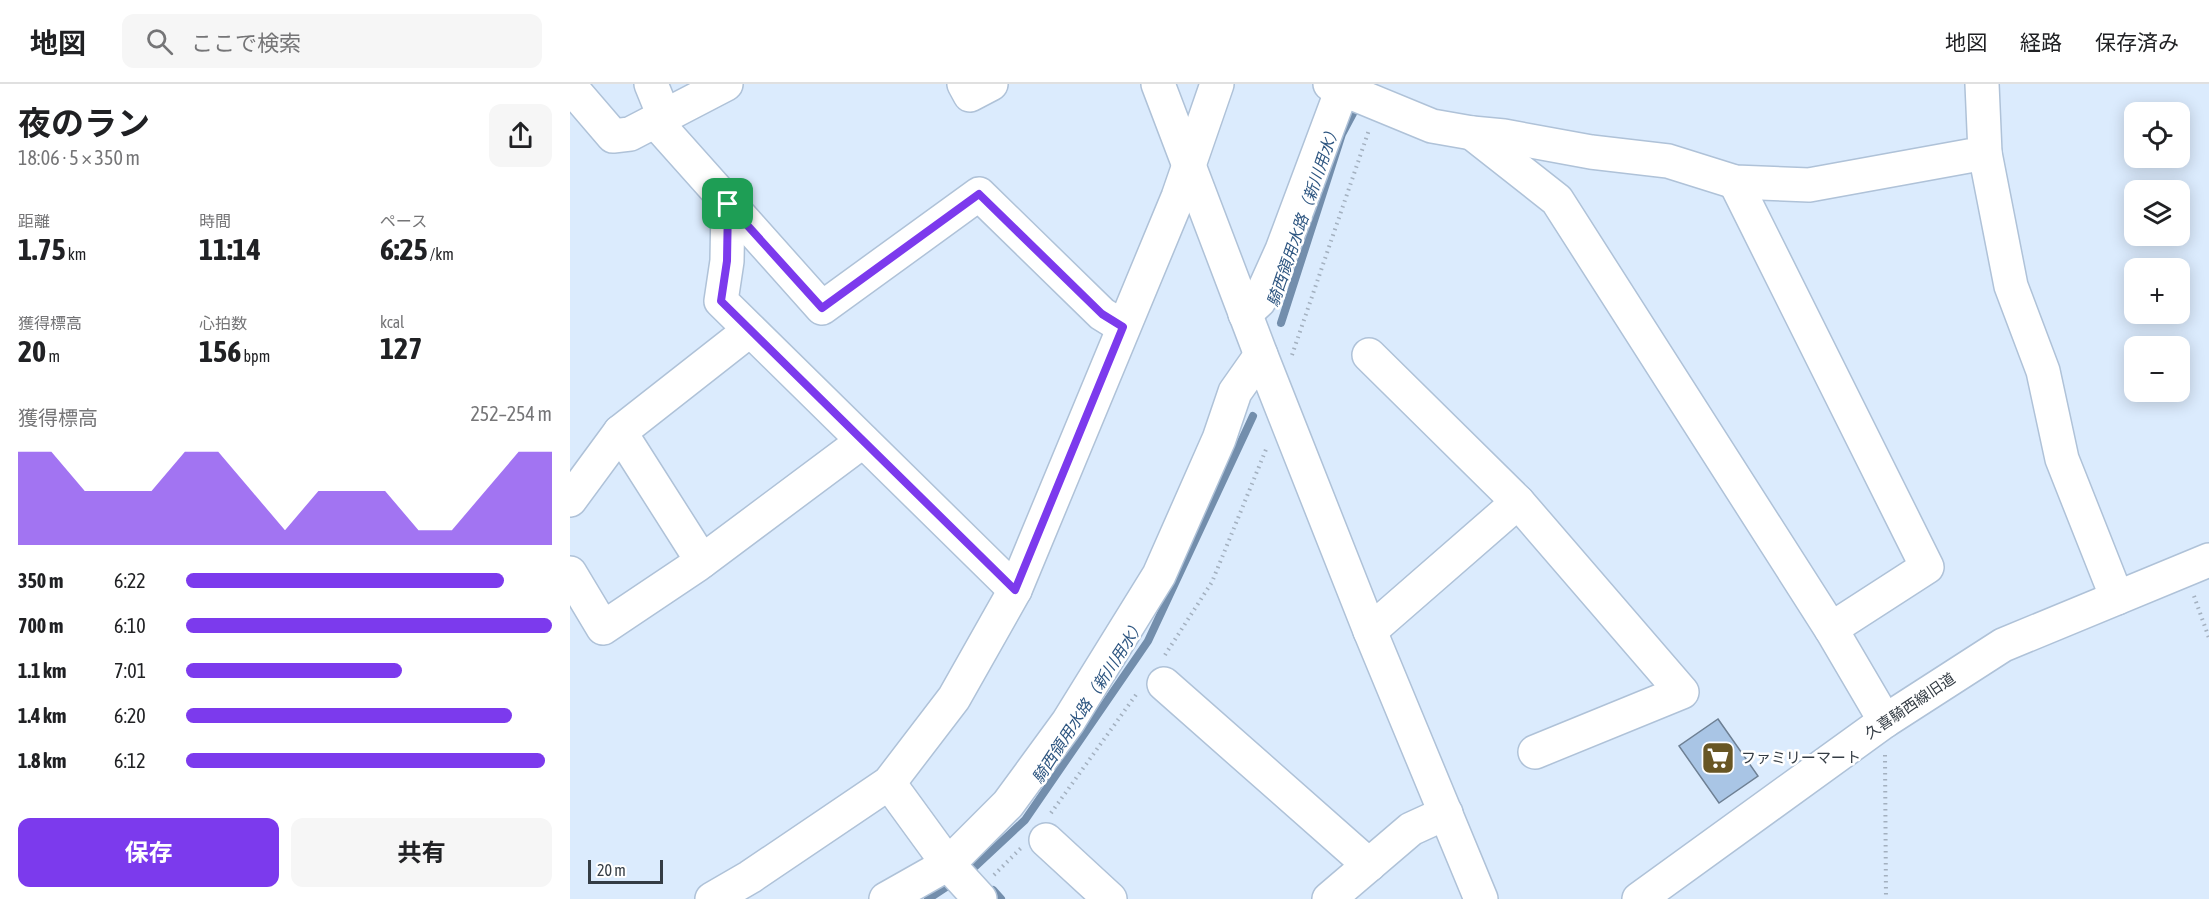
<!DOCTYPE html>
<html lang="ja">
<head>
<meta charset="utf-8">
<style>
  :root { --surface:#fff; --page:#f6f6f6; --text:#202124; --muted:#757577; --line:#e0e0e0; --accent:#7c3aed }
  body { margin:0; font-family:"Asap Condensed","Noto Sans JP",sans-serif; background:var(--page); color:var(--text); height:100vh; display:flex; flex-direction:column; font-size:22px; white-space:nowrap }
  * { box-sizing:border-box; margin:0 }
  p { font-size:20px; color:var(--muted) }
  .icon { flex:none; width:33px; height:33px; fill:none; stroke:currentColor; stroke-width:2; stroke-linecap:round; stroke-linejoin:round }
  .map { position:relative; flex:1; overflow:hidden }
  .details { display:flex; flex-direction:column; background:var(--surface); width:570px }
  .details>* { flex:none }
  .buttons { position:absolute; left:1554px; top:18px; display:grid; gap:12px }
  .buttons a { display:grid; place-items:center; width:66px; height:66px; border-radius:12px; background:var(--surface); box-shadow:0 3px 15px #0003; font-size:30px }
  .scale { position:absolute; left:18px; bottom:15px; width:75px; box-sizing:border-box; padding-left:6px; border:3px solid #343c44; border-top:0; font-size:16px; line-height:21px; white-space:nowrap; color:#343c44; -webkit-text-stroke:4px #fff; paint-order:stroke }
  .pin { position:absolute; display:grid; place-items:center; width:51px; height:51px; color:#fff; margin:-26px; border-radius:12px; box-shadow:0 3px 9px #0006 }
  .round { display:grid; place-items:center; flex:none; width:63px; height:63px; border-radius:12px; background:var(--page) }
  .summary { display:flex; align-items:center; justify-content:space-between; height:102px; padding:0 18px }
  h1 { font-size:33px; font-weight:700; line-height:45px }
  .stats { display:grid; grid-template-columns:repeat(3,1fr); gap:9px; height:102px; padding:6px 18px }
  .stats div { display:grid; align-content:center }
  .stats b { font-size:30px; font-weight:700 }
  .stats small { font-size:16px; font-weight:400 }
  .stats p { font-size:16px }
  .chart { height:168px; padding:12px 18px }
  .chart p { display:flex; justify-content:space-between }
  .chart svg { width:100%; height:108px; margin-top:6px; fill:var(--accent); opacity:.7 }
  .primary-button { display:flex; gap:12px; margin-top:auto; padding:12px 18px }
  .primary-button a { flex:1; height:69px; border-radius:12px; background:var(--accent); color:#fff; font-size:24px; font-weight:700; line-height:69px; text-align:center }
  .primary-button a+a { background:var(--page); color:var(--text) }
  ul { padding:0 18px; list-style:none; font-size:20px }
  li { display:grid; grid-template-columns:96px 72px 1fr; align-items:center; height:45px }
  li i { height:15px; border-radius:8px; background:var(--accent) }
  header { display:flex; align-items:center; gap:36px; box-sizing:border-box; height:84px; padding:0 30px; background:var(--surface); border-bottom:2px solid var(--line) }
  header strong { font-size:28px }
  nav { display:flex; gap:33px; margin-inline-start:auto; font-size:21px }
  .search { width:420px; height:54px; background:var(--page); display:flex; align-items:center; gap:15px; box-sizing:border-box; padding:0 21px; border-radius:12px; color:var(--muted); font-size:22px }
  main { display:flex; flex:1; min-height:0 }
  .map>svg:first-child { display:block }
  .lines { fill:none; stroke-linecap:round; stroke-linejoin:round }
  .stream { stroke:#738eac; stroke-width:8 }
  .building { fill:#a9c5e5; stroke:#6e8094; stroke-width:1.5 }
  .minor-casing { stroke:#afc2d8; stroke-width:36 }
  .path { stroke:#a3b0bf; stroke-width:4; stroke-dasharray:1.5 4.5; stroke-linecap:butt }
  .minor { stroke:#fff; stroke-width:33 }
  .route-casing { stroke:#fff; stroke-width:12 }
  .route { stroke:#7c3aed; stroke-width:8 }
  .labels { text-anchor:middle; stroke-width:5; stroke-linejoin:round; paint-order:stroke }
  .street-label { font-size:15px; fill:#343c44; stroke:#fff }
  .poi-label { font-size:15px; fill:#343c44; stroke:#fff; text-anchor:start }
  .water-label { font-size:16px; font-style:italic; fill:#2d5580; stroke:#fff }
</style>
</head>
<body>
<header>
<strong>地図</strong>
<div class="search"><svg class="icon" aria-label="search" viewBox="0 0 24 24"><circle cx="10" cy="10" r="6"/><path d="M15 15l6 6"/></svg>ここで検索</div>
<nav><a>地図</a><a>経路</a><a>保存済み</a></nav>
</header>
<main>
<section class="details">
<div class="summary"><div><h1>夜のラン</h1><p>18:06 · 5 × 350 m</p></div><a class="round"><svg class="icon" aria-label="share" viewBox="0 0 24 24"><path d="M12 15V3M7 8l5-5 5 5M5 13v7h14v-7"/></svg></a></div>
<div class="stats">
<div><p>距離</p><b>1.75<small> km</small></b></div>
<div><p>時間</p><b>11:14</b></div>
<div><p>ペース</p><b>6:25<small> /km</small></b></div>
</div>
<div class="stats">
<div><p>獲得標高</p><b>20<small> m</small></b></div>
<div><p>心拍数</p><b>156<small> bpm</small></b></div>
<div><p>kcal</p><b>127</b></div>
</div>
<div class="chart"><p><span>獲得標高</span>252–254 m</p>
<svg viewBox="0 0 160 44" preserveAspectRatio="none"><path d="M0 44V6L10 6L20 22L30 22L40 22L50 6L60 6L70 22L80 38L90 22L100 22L110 22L120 38L130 38L140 22L150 6L160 6V44z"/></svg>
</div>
<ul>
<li><b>350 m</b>6:22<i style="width:87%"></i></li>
<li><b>700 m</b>6:10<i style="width:100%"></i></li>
<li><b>1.1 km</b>7:01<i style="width:59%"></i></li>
<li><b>1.4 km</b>6:20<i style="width:89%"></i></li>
<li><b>1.8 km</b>6:12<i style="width:98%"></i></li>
</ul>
<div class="primary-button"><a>保存</a><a>共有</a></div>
</section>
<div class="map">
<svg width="1639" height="815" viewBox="0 0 1639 815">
  <rect width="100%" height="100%" fill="#dbebfd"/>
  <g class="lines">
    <!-- stream -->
    <g class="stream">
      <path d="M 711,239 L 772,50 L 788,20"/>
      <path d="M 397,790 L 455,736 L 578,557 L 683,332"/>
      <path d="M 423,806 L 431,815"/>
      <path d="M 358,815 L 384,798"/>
    </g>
  </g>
  <!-- building -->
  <path class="building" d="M 1148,635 L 1188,692 L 1149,719 L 1109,662 Z"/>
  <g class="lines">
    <defs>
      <g id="minor">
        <path d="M 81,0 L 94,32"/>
        <path d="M 394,0 L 400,11 L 421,0"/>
        <path d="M 588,0 L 691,271 L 800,547 L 911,815"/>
        <path d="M 760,0 L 862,42 L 902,49 L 934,52 L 1021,68 L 1098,77 L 1165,98 L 1239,101 L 1415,69 L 1412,0"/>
        <path d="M 0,2 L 43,52 L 60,50 L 156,0"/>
        <path d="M 85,37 L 252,224 L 409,110 L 532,230 L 553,243"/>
        <path d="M 902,49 L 987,116 L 1261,545"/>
        <path d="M 1415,69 L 1441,202 L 1473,287 L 1492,375 L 1547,514"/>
        <path d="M 1165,98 L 1357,483 L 1261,545 L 1315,637"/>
        <path d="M 158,120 L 157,177 L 151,217 L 445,506"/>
        <path d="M 675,230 L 689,217 L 712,166 L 774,0"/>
        <path d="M 799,271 L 948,418 L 1112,608 L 965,668"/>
        <path d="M 50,348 L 132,477"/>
        <path d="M 0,416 L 50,348 L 180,246"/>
        <path d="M 0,489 L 33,544 L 127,481 L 293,357"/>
        <path d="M 800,547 L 948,418"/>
        <path d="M 594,600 L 799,781"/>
        <path d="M 319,699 L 378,780 L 410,815"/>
        <path d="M 476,756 L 540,815"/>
        <path d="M 142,815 L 180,793 L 319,699 L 384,614 L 445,506 L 608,113 L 647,0"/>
        <path d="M 316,815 L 378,780 L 438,720 L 498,638 L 589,491 L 649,355 L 665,308 L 691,271"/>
        <path d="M 759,815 L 841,745 L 876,729"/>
        <path d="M 1069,815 L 1315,637 L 1433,561 L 1639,476"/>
      </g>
    </defs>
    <!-- minor casing -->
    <use href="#minor" class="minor-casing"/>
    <!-- path -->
    <g class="path">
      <path d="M 722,271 L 799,46"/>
      <path d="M 1624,512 L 1639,554"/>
      <path d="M 595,571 L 642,498 L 697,363"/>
      <path d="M 1315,671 L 1316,815"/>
      <path d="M 481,729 L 568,608"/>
      <path d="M 424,791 L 451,764"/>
    </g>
    <!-- minor -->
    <use href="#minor" class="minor"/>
  </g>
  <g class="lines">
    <defs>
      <path id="route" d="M 409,110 L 532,230 L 553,243 L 445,506 L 151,217 L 157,177 L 158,120 L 252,224 Z"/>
    </defs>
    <!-- route casing -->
    <use href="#route" class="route-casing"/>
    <!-- route -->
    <use href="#route" class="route"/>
  </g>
  <!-- icons -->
  <defs>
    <symbol id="supermarket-square" viewBox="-11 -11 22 22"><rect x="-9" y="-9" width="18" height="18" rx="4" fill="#685624" stroke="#fff"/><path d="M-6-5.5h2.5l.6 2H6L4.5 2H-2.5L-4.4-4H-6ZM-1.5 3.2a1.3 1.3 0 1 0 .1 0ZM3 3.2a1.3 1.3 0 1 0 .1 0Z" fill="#fff"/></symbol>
  </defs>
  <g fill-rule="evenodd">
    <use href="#supermarket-square" x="1129" y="655" width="38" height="38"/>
  </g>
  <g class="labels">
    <!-- street labels -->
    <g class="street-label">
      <text transform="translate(1340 622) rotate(-34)" y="5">久喜騎西線旧道</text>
    </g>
    <!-- poi labels -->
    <g class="poi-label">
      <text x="1171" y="679">ファミリーマート</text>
    </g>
    <!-- water labels -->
    <g class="water-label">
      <text transform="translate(733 131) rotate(-71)" y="6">騎西領用水路（新川用水）</text>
      <text transform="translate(518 617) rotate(-57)" y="6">騎西領用水路（新川用水）</text>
    </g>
  </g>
</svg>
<div class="buttons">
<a><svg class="icon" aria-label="locate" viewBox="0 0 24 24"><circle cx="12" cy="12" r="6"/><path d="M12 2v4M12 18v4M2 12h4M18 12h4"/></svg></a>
<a><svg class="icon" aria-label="layers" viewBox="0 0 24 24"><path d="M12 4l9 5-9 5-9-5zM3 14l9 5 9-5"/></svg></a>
<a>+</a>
<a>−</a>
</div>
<div class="scale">20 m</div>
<div class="pin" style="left:158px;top:120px;background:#1e9e55"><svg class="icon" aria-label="arrive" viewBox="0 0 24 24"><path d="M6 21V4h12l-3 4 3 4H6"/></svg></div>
</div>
</main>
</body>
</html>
